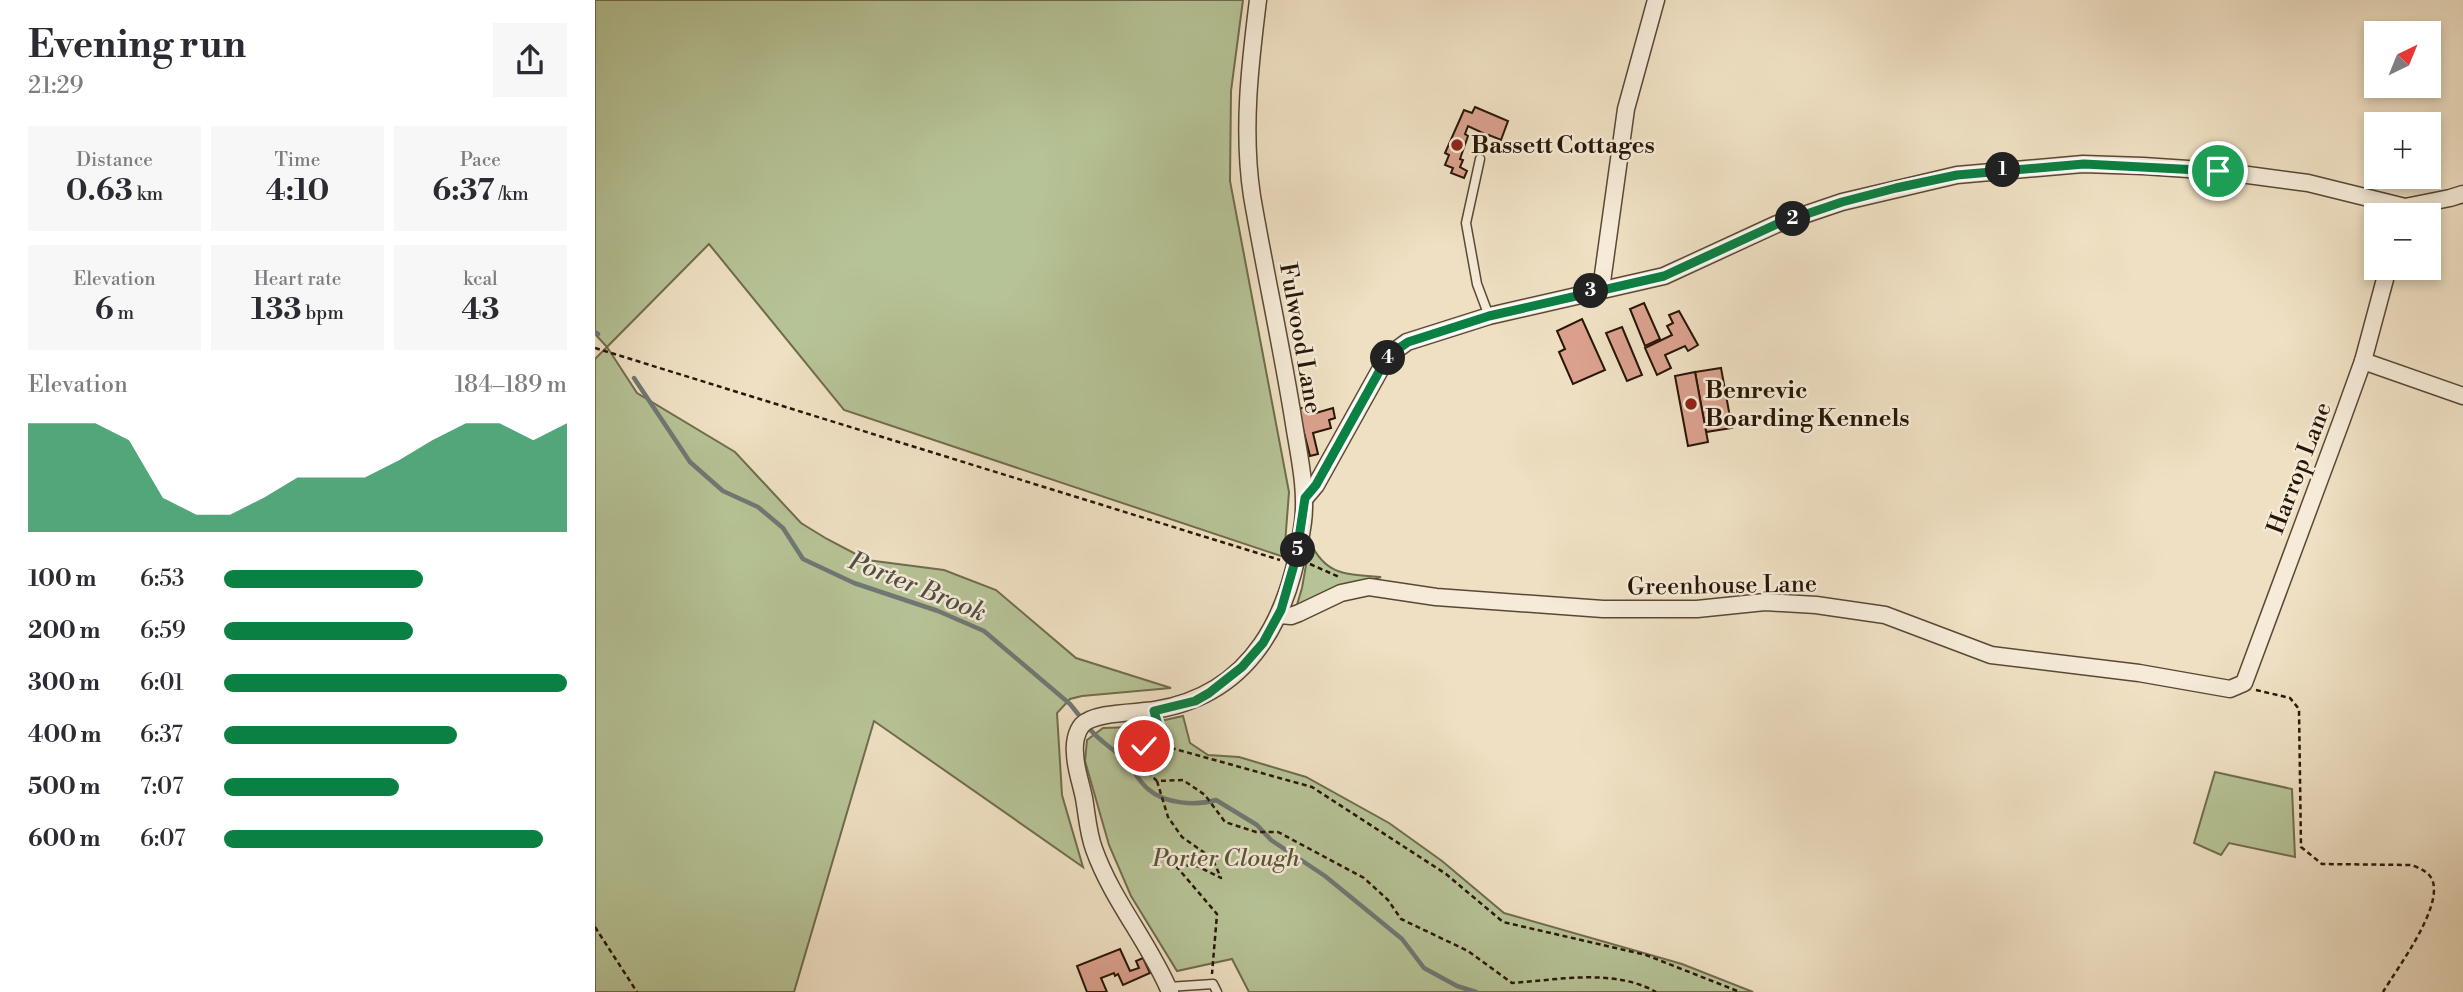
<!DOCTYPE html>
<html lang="en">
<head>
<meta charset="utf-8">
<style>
  :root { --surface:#fff; --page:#f7f7f7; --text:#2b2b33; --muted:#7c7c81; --accent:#0b8043 }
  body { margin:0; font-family:"Libre Bodoni",serif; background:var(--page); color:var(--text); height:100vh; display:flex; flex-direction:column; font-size:26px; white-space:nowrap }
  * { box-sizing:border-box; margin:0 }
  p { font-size:23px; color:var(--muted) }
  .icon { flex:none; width:38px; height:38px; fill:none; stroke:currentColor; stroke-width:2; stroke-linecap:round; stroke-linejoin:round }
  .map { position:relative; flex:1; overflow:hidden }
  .details { display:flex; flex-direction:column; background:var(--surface); width:595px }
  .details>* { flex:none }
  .needle { width:46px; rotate:43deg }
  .tools { position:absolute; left:1769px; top:21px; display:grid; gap:14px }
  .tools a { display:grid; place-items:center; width:77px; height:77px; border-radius:0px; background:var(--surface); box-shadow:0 4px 10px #0003; font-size:35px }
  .pin { position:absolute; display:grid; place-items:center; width:60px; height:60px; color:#fff; margin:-30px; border:4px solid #fff; border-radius:50%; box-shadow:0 2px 7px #0007 }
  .km { position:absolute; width:35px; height:35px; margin:-18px; border-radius:50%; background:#222; color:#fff; font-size:19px; line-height:35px; text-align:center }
  .round { display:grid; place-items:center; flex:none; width:74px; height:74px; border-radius:0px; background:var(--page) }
  .head { display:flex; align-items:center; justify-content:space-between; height:119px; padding:0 28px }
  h1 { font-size:38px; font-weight:700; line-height:52px }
  .stats { display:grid; grid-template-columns:repeat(3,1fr); gap:10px; height:119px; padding:7px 28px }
  .stats div { display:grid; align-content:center; border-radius:0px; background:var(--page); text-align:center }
  .stats b { font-size:30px; font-weight:700 }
  .stats small { font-size:19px; font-weight:400 }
  .stats p { font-size:19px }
  .chart { height:196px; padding:14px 28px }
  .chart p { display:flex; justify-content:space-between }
  .chart svg { width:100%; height:126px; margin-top:7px; fill:var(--accent); opacity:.7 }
  ul { padding:0 28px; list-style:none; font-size:23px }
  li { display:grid; grid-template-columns:112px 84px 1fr; align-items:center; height:52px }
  li i { height:18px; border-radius:9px; background:var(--accent) }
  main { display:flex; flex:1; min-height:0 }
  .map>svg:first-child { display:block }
  .green { fill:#b6c396; stroke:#6f6c4e; stroke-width:2 }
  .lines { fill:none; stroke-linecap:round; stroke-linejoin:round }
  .stream { stroke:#6f7874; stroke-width:4.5 }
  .building { fill:#dba18e; stroke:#281606; stroke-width:2 }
  .service-casing { stroke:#5a4835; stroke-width:11 }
  .minor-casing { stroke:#5a4835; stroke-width:19 }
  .path { stroke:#281606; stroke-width:2.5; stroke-dasharray:5 3.5; stroke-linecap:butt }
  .service { stroke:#f5ebd8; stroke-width:8 }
  .minor { stroke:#f5ebd8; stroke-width:16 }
  .route-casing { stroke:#fff; stroke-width:14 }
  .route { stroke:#0b8043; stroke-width:9 }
  .poi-dot { fill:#8f2418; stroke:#f5ebd8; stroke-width:2.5 }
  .labels { text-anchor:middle; stroke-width:5; stroke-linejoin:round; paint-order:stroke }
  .poi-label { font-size:24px; font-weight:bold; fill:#281606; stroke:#f5ebd8; text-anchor:start }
  .street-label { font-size:24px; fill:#281606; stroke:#f5ebd8 }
  .park-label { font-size:24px; font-style:italic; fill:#5a5338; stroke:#f5ebd8 }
  .water-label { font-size:26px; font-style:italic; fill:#514f46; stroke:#f5ebd8 }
</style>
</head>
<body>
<main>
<section class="details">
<div class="head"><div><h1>Evening run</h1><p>21:29</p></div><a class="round"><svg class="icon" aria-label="share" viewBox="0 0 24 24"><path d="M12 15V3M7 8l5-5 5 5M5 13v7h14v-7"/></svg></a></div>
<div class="stats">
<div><p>Distance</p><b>0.63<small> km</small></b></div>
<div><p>Time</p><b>4:10</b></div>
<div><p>Pace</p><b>6:37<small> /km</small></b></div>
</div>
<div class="stats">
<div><p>Elevation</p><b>6<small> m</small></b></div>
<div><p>Heart rate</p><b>133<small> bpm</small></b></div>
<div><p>kcal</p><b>43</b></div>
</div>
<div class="chart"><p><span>Elevation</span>184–189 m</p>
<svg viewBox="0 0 160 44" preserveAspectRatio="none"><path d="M0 44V6L10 6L20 6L30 12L40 32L50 38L60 38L70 32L80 25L90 25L100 25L110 19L120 12L130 6L140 6L150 12L160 6V44z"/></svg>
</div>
<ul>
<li><b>100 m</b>6:53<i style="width:58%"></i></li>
<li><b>200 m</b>6:59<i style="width:55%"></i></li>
<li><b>300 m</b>6:01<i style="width:100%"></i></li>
<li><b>400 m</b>6:37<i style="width:68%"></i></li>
<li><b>500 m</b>7:07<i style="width:51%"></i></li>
<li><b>600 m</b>6:07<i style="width:93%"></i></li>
</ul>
</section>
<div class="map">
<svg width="1868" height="992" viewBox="0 0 1868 992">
  <rect width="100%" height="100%" fill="#efe0c3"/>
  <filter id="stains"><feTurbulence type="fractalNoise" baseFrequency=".00286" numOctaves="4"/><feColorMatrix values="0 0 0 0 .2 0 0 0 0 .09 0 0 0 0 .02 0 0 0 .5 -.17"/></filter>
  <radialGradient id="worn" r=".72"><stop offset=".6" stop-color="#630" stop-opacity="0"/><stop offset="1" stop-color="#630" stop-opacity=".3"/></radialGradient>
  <!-- green -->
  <g class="green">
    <path d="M 0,0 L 648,0 L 636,91 L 635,181 L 694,492 L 689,557 L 249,410 L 114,244 L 12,347 L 42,393 L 140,452 L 206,523 L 232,539 L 272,560 L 349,570 L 401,590 L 481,658 L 576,688 L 487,696 L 475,699 L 462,713 L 467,795 L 488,867 L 279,721 L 199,992 L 0,992 L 0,359 L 12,347 L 0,334 Z"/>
    <path d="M 715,542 C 731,576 751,574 786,577 L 701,608 L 707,588 Z"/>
    <path d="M 588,716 L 595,743 L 613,755 L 644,757 L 711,777 L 794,823 L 847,861 L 909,913 L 1087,964 L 1158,992 L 654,992 L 637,959 L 582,971 L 536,896 L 514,845 L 490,761 L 492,740 L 508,728 L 538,727 Z"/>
    <path d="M 1620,772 L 1697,789 L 1700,857 L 1634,843 L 1626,855 L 1599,843 Z"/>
  </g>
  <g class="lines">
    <!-- stream -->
    <g class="stream">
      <path d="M 0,332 L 3,334"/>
      <path d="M 39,378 L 95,462 L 128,491 L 163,507 L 188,528 L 208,559 L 259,583 L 343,611 L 389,631 L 475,704 L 487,719"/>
      <path d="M 492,726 C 505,742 515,746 529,759 C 538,768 543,781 553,789 C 570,804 601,806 621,800 L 662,825 L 676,840 L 730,876 L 807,939 L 829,968 L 862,986 L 881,992"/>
    </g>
  </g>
  <!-- building -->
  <g class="building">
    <path d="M 880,107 L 913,121 L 906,140 L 894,135 L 893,138 L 887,136 L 888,133 L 873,126 L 870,134 L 873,136 L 865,159 L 868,160 L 865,167 L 872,171 L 869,178 L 856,173 L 858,168 L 850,165 L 854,155 L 850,153 L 869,110 L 877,113 Z"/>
    <path d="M 1049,303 L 1065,339 L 1050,346 L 1035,309 Z"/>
    <path d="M 1084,311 L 1103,345 L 1093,351 L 1090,346 L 1070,355 L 1076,368 L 1062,375 L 1050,348 L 1077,335 L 1072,326 L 1078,323 L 1074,315 Z"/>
    <path d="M 987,319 L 1010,370 L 978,384 L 964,352 L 970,349 L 962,331 Z"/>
    <path d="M 1027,327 L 1047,375 L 1032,381 L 1011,333 Z"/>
    <path d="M 1126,368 L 1137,428 L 1111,432 L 1100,372 Z"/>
    <path d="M 1100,372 L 1113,442 L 1093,446 L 1080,376 Z"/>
    <path d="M 719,405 L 721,413 L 738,408 L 740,418 L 734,420 L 736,428 L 718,433 L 723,454 L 715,456 L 703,409 Z"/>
    <path d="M 525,949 L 535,971 L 544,968 L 541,961 L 548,958 L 555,973 L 528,985 L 523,974 L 520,976 L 519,973 L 506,978 L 512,992 L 492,992 L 482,966 Z"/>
  </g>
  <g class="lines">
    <defs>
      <g id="service">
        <path d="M 885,159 L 871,223 L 882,284 L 894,316"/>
        <path d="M 573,987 L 618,984 L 622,992"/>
      </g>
      <g id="minor">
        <path d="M 1006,289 L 1031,109 L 1061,0"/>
        <path d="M 1768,361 L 1868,396"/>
        <path d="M 710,498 L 721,485 L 785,370 L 797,353 L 812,342 L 894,316 L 1069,276 L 1182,224 L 1247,202 L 1362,175 L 1488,164 L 1548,166 L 1623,171 L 1713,183 L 1810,207 L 1855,198 L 1868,194"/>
        <path d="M 684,615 L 696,616 L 704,613 L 746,593 L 774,587 L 841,597 L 1008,609 L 1102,609 L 1170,602 L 1221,605 L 1290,615 L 1396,655 L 1544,673 L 1635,689 L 1649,683 L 1746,422 L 1768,361 L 1793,268"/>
        <path d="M 575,992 C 554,942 517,900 499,849 C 493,833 492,815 489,798 C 486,783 480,767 480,753 C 479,744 481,732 487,725 C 499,712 541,713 560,710 C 659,694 696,613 708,522 C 712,489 704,456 699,424 C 687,348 670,272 657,196 C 647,131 655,64 663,0"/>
      </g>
    </defs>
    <!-- service casing -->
    <use href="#service" class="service-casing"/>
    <!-- minor casing -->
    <use href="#minor" class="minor-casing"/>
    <!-- path -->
    <g class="path">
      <path d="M 0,348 L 685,560"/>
      <path d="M 715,564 L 744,577"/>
      <path d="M 1661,690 L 1695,698 L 1704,709 L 1706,847 L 1727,864 L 1817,865 C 1826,869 1835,872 1838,882 C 1846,910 1803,967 1788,992"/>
      <path d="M 563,726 L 569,746"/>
      <path d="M 526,739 L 549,746 L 569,746 L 717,787 L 851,874 L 908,922 L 1051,955 L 1145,992"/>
      <path d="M 526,739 L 547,767 L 562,781 L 588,780 L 610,795 L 630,822 L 661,832 L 683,832 L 769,878 L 793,900 L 806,919 L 873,951 L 917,983 C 962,980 1019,968 1061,992"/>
      <path d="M 562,781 L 573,817 L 587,837 L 617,858 L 626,878 L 602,866 L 580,865"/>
      <path d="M 581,866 L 622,914 L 617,974"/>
      <path d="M 0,927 L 42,992"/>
    </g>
    <!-- service -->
    <use href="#service" class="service"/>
    <!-- minor -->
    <use href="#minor" class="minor"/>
  </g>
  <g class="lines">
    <defs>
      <path id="route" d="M 549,746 L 569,746 L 559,711 L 600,701 L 614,693 L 647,667 L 668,643 L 686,610 L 701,558 L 710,498 L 721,485 L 785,370 L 797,353 L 813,342 L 894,316 L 1069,276 L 1182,224 L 1247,202 L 1301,188 L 1362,175 L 1489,164 L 1623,171"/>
    </defs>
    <!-- route casing -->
    <use href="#route" class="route-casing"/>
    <!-- route -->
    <use href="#route" class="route"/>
  </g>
  <!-- markers -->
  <g class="poi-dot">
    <circle cx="862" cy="145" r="7"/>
    <circle cx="1096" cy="404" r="7"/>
  </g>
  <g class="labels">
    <!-- poi labels -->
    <g class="poi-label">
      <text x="876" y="153">Bassett Cottages</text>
      <text x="1110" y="398">Benrevic<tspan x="1110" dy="28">Boarding Kennels</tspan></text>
    </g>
    <!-- street labels -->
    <g class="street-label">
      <text transform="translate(706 338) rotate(80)" y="8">Fulwood Lane</text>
      <text transform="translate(1704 468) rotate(-69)" y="8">Harrop Lane</text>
      <text transform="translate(1127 585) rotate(-1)" y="8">Greenhouse Lane</text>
    </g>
    <!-- park labels -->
    <g class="park-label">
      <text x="631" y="866">Porter Clough</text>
    </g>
    <!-- water labels -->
    <g class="water-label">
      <text transform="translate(323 586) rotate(22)" y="9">Porter Brook</text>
    </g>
  </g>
  <rect width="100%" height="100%" filter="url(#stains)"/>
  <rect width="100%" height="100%" fill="url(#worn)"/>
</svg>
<div class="tools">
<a><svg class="needle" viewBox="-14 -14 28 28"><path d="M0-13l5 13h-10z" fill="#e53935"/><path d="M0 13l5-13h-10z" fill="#7c7c81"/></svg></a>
<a>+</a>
<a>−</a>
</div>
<div class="pin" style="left:1623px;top:171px;background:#1e9e55"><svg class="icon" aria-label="arrive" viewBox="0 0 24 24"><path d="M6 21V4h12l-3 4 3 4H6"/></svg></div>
<div class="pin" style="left:549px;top:746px;background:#d93025"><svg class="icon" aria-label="check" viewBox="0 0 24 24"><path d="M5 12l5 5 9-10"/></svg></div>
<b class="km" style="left:1408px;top:170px">1</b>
<b class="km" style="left:1198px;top:219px">2</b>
<b class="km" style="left:996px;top:291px">3</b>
<b class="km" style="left:793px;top:358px">4</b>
<b class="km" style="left:703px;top:550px">5</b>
</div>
</main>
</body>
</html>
